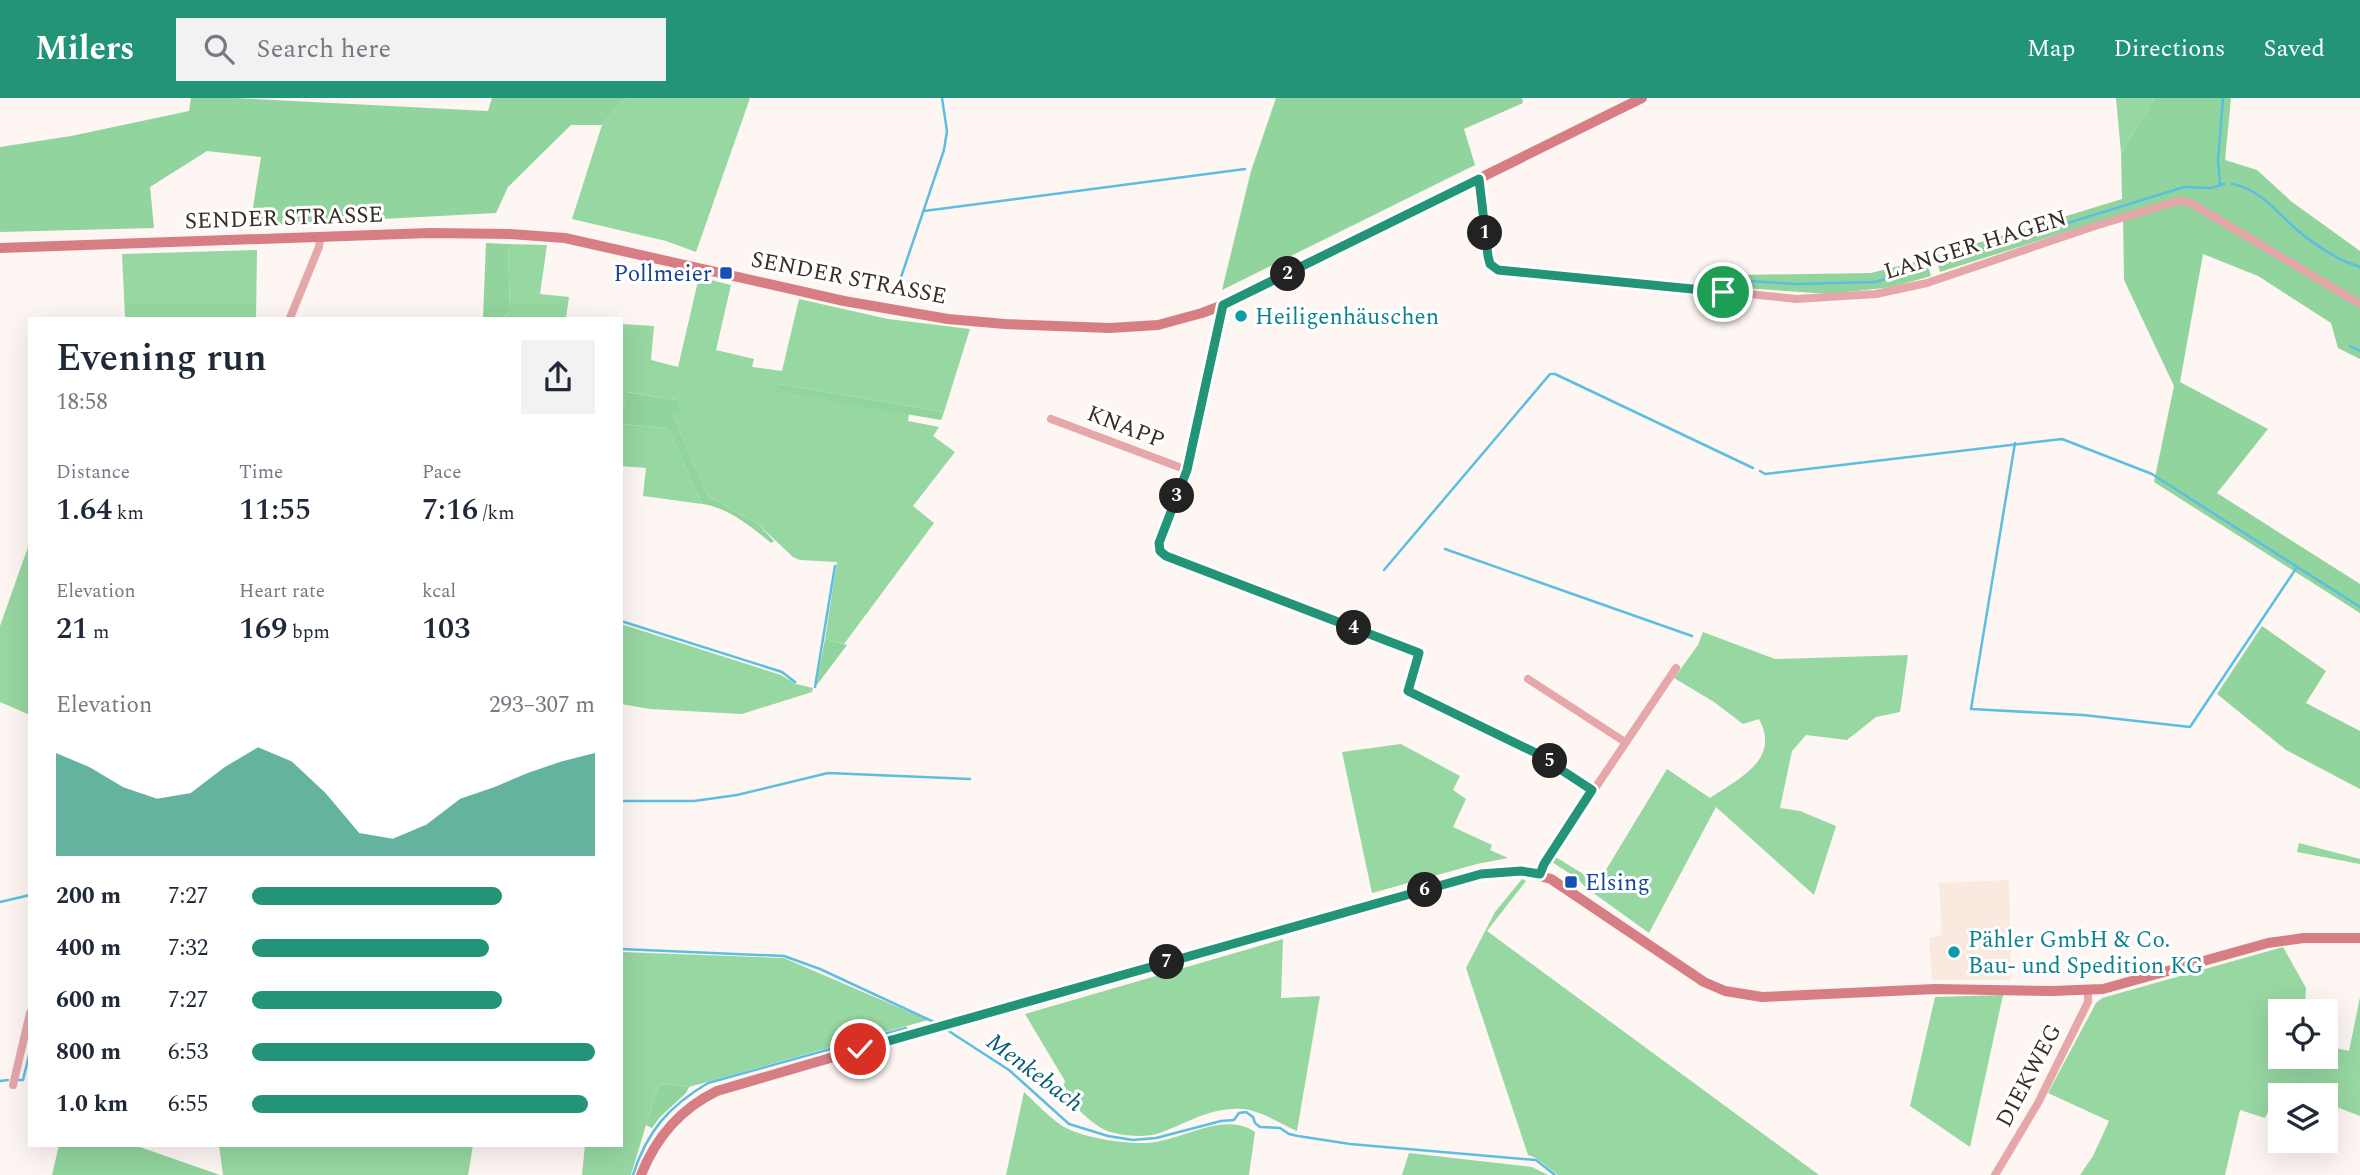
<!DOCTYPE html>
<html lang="en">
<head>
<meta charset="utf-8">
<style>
  :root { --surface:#fff; --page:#f2f2f3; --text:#1f2937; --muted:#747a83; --accent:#239477 }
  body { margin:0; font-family:Spectral,serif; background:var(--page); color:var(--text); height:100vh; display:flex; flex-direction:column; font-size:26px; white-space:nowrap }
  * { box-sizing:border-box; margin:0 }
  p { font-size:23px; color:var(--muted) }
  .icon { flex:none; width:38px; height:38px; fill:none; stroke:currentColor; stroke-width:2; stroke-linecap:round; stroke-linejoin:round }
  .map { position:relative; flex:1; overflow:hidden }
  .panel { position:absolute; left:28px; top:219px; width:595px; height:830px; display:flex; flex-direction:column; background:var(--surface); border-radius:0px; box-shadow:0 7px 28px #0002 }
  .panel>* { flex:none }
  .buttons { position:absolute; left:2268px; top:901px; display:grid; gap:14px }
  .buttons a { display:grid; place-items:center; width:70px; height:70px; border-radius:0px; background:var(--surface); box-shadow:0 7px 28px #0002; font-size:35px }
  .pin { position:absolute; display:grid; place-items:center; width:60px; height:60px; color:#fff; margin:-30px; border:4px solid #fff; border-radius:50%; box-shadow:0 2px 7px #0007 }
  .km { position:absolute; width:35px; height:35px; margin:-18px; border-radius:50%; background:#222; color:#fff; font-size:19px; line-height:35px; text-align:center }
  .round { display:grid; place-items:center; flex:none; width:74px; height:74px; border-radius:0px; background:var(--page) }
  .overview { display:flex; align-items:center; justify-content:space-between; height:119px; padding:0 28px }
  h1 { font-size:38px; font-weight:600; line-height:52px }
  .figures { display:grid; grid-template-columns:repeat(3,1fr); gap:10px; height:119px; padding:7px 28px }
  .figures div { display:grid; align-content:center }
  .figures b { font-size:30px; font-weight:600 }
  .figures small { font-size:19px; font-weight:400 }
  .figures p { font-size:19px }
  .chart { height:196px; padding:14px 28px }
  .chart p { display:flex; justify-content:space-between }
  .chart svg { width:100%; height:126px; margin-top:7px; fill:var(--accent); opacity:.7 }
  ul { padding:0 28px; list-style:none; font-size:23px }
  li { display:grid; grid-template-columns:112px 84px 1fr; align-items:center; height:52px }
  li i { height:18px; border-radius:9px; background:var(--accent) }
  header { display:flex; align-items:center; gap:42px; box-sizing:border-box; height:98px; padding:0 35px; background:var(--accent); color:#fff }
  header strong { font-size:33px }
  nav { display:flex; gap:38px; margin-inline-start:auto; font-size:24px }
  .search { width:490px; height:63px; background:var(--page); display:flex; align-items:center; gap:18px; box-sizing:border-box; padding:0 24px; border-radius:0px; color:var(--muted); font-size:26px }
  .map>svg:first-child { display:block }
  .built { fill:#fae9de }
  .green { fill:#97d7a2 }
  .forest { fill:#91d49d }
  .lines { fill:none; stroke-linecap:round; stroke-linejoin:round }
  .stream { stroke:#5cbee0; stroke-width:2.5 }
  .street { stroke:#e5a7aa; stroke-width:8 }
  .secondary { stroke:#d77e84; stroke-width:10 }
  .route-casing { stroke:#fff; stroke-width:14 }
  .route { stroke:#239477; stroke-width:9 }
  .transit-dot { fill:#1a4fb4; stroke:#fff; stroke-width:2.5 }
  .culture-dot { fill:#0f9aa8; stroke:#fff; stroke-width:2.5 }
  .labels { text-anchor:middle; stroke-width:6; stroke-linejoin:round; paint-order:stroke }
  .street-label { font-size:23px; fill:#3a2d25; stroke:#fff }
  .transit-label { font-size:23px; fill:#164399; stroke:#fff; text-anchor:end }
  .culture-label { font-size:23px; fill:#0d838f; stroke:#fff; text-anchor:start }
  .water-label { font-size:24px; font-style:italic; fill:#045a72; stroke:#fff }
</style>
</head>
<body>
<header>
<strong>Milers</strong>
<div class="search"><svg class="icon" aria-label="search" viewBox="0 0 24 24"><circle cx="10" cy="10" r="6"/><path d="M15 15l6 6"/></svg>Search here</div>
<nav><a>Map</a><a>Directions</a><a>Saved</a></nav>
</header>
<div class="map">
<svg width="2360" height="1077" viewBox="0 0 2360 1077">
  <rect width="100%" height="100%" fill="#fdf6f2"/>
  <!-- built -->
  <path class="built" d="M 2009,782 L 2011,882 L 1932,882 L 1929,840 L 1942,837 L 1939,785 Z"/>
  <!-- green -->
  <g class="green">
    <path d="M 625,0 L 750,0 L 696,154 L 666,143 L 572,121 L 602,27 Z"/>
    <path d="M 2116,0 L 2154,0 L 2121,55 Z"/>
    <path d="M 508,146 L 547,147 L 540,196 L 569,199 L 566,220 L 503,220 L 510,213 Z"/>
    <path d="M 257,152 L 256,220 L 125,219 L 122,156 Z"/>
    <path d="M 699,179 L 731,187 L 716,252 L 754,261 L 752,269 L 782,273 L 799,201 L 888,221 L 970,231 L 944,314 L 779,286 L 778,294 L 909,316 L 908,323 L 939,329 L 933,338 L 955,354 L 913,408 L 934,425 L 844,546 L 825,541 L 837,464 L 800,462 L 793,459 L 758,426 L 708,398 L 673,317 L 677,302 L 627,294 L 626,311 L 621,310 L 621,226 L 654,228 L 651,262 L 678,269 Z"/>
    <path d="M 621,326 L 668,330 L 702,406 L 643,398 L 646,370 L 621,368 Z"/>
    <path d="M 28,449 L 30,449 L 30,617 L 0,604 L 0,528 Z"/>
    <path d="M 621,526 L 781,577 L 796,586 L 813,590 L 812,594 L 742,616 L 650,611 L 621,606 Z"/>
    <path d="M 1703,534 L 1775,561 L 1908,557 L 1900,614 L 1876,619 L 1847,642 L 1806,637 L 1792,653 L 1780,710 L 1800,713 L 1836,728 L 1814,797 L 1716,709 L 1649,835 L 1585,789 L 1578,781 L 1552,764 L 1554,758 L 1598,785 L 1667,671 L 1710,700 C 1739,680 1781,662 1759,621 L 1743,626 L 1714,604 L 1674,580 L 1698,547 Z"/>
    <path d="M 1401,646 L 1460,678 L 1453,692 L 1466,701 L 1453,729 L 1492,747 L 1490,752 L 1508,760 L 1477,766 L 1372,795 L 1342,654 Z"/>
    <path d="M 2299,745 L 2360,761 L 2360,766 L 2297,754 Z"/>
    <path d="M 1522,781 L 1526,783 L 1487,833 L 1819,1077 L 1558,1077 L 1536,1060 L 1528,1057 L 1466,870 L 1495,814 Z"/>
    <path d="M 1283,841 L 1281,900 L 1320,898 L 1297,1033 C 1281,1026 1260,1012 1242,1011 C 1211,1009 1187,1025 1160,1035 C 1146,1040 1121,1038 1107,1033 C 1090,1026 1075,1007 1062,995 L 1065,983 L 1025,916 Z"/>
    <path d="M 2283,849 L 2306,890 L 2305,906 L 2301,913 L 2280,914 L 2280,959 L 2326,959 L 2326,948 L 2349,953 L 2360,899 L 2360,1018 L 2326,1005 L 2326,998 L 2280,998 L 2280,1017 L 2270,1010 L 2265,1020 L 2240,1012 L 2225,1077 L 2080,1077 L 2093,1058 L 2109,1023 L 2048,995 L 2096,905 L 2102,900 Z"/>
    <path d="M 621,854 L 784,860 L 928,922 L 689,989 L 668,986 L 658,987 L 631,1077 L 582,1077 L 585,1047 L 621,1046 Z"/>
    <path d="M 2003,897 L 1970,1049 L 1910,1008 L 1935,899 Z"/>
    <path d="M 1024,994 C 1036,1005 1048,1018 1061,1027 C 1080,1040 1133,1048 1156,1044 C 1187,1039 1226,1014 1255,1034 L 1249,1077 L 1006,1077 Z"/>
    <path d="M 219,1047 L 219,1046 L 473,1047 L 468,1077 L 223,1077 Z"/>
    <path d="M 1409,1055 L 1532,1069 L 1548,1077 L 1402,1077 Z"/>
  </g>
  <!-- forest -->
  <g class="forest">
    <path d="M 191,0 L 235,0 L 488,13 L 492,0 L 625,0 L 602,27 L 571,27 L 508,89 L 496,115 L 250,128 L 261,59 L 207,53 L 150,89 L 154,130 L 0,134 L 0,49 L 71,38 L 189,13 Z"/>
    <path d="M 1276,0 L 1522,0 L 1523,5 L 1464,31 L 1475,67 L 1222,192 L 1251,73 Z"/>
    <path d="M 2154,0 L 2231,0 L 2225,62 L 2257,72 L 2292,104 L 2360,153 L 2360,261 L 2338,250 L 2331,225 L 2258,178 L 2203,156 L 2180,284 L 2268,331 L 2217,395 L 2360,486 L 2360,515 L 2154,384 L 2174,288 L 2124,182 L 2123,116 L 1940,174 L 1935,158 L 2122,101 L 2121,55 Z"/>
    <path d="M 486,145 L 508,146 L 510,213 L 503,220 L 483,220 Z"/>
    <path d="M 1926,161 L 1931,178 L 1892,189 L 1830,196 L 1727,189 L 1723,184 L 1738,177 L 1871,175 Z"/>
    <path d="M 779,286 L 944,314 L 941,322 L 777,294 Z"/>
    <path d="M 626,294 L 677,302 L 680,316 L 673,317 L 708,398 L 758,426 L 774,443 L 771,445 C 752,429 727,409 702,406 L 668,330 L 621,326 L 621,310 L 626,310 Z"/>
    <path d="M 2262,528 L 2326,573 L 2306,605 L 2360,633 L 2360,691 L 2286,652 L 2217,596 Z"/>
    <path d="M 825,541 L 847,547 L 816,588 Z"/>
    <path d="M 668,986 L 689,989 L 686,995 L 660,1019 L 652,1030 L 646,1027 L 658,987 Z"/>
    <path d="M 59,1047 L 134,1047 L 220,1077 L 52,1077 Z"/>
  </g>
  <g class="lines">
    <!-- stream -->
    <g class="stream">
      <path d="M 2232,86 C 2265,92 2282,122 2307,140 C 2317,147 2328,155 2340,161 C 2346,165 2354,166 2360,169"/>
      <path d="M 2220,87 L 2218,62 L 2223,0"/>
      <path d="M 924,113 L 1245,71"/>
      <path d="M 1939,165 L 2184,89 L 2211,90 L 2224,86"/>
      <path d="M 1736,182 L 1797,186 L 1875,184 L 1926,169"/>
      <path d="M 895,197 L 944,52 L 947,33 L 942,0"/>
      <path d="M 2350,248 L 2360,253"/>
      <path d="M 2015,345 L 1971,611 L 2083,617 L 2190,629 L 2297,469"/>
      <path d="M 1760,373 L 1765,376 L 2062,341 L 2152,376 L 2360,509"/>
      <path d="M 1445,451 L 1692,538"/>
      <path d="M 1384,472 L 1550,276 L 1555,276 L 1753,370"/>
      <path d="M 621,523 L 782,574 L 795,584"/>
      <path d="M 815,589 L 835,468"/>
      <path d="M 621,703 L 694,703 L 737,697 L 828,675 L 970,681"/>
      <path d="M 0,804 L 30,797"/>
      <path d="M 621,851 L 784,858 L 820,871 L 936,925"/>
      <path d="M 944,930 L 1009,972 L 1069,1026 L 1108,1038 L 1133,1042 L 1156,1040 L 1221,1023 L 1234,1022 L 1239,1015 L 1246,1014 L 1253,1019 L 1255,1025 L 1260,1029 L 1280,1030 L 1289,1036 L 1298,1038 L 1350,1046 L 1536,1062 L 1555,1077"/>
      <path d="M 19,982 L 23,982 L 30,953"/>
      <path d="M 0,983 L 8,982"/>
      <path d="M 633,1077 C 647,1033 669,1008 708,985 L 906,930"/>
    </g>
    <!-- street -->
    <g class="street">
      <path d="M 1479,81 L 1488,158 L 1490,166 L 1498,172 L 1571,177 L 1796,201 L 1876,196 L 1927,185 L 2095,128 L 2178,103 L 2189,104 L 2360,206"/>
      <path d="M 1223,207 L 1187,372 L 1159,445 L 1160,453 L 1166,458 L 1419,555 L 1408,593 L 1534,654 L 1592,692"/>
      <path d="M 290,220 L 319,149 L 320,140"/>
      <path d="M 1051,321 L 1187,372"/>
      <path d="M 1528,581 L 1625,644"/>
      <path d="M 1540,776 L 1544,766 L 1676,570"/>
      <path d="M 13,987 L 30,915"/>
      <path d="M 1995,1077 L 2038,1005 L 2088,904 L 2088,892"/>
    </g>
    <!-- secondary -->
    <g class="secondary">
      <path d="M 0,150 L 430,135 L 510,136 L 565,140 L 844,203 L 948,221 L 1005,226 L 1110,230 L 1158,227 L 1202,215 L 1223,207 L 1642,0"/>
      <path d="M 641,1077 C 656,1039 680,1011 717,993 L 947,926 L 1481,776 L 1521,773 L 1551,781 L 1704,884 L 1725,893 L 1762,899 L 1935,891 L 2052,893 L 2103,891 L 2268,845 L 2304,840 L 2360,840"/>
    </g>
  </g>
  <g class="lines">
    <defs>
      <path id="route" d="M 860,951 L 1481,776 L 1521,773 L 1540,776 L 1544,766 L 1592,692 L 1534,654 L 1408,593 L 1419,555 L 1166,458 L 1160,453 L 1159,445 L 1187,372 L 1223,207 L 1479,81 L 1488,158 L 1490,166 L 1498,172 L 1723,194"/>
    </defs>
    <!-- route casing -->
    <use href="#route" class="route-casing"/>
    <!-- route -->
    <use href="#route" class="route"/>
  </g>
  <!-- markers -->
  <g class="transit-dot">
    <rect x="719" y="168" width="14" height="14" rx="3.5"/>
    <rect x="1564" y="777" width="14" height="14" rx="3.5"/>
  </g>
  <g class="culture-dot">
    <circle cx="1241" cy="218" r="7"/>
    <circle cx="1954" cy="854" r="7"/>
  </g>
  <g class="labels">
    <!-- street labels -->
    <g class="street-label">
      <text transform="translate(284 119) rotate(-2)" y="8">SENDER STRASSE</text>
      <text transform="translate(1975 146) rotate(-17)" y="8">LANGER HAGEN</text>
      <text transform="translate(849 179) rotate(11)" y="8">SENDER STRASSE</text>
      <text transform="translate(1126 328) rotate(21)" y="8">KNAPP</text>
      <text transform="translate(2028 977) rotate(-62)" y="8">DIEKWEG</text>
    </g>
    <!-- transit labels -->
    <g class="transit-label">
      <text x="712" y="183">Pollmeier</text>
      <text x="1585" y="792" text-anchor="start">Elsing</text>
    </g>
    <!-- culture labels -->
    <g class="culture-label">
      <text x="1255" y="226">Heiligenhäuschen</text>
      <text x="1968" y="849">Pähler GmbH &amp; Co.<tspan x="1968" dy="26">Bau- und Spedition KG</tspan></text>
    </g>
    <!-- water labels -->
    <g class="water-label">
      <text transform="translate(1035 974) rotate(37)" y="8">Menkebach</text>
    </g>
  </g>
</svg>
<div class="buttons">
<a><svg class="icon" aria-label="locate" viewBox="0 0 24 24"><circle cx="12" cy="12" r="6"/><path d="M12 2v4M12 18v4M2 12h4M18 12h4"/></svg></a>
<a><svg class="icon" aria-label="layers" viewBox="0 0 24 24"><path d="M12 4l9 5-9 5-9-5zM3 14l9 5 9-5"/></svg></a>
</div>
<div class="pin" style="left:1723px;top:194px;background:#1e9e55"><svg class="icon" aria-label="arrive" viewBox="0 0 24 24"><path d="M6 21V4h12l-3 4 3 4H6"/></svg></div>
<div class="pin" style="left:860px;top:951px;background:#d93025"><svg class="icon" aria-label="check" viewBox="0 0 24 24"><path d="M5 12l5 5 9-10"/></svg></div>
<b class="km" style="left:1485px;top:135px">1</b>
<b class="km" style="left:1288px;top:176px">2</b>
<b class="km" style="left:1177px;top:398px">3</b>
<b class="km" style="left:1354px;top:530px">4</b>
<b class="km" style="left:1550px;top:663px">5</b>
<b class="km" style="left:1425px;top:792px">6</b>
<b class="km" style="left:1167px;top:864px">7</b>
<section class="panel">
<div class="overview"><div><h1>Evening run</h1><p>18:58</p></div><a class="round"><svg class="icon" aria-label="share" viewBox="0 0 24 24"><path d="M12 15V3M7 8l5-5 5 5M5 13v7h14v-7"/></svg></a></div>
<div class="figures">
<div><p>Distance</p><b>1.64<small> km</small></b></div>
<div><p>Time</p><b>11:55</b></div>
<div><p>Pace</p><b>7:16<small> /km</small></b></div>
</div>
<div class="figures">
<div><p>Elevation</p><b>21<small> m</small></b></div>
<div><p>Heart rate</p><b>169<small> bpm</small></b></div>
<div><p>kcal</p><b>103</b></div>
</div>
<div class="chart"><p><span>Elevation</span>293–307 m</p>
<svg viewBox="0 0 160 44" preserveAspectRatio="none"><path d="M0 44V8L10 13L20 20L30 24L40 22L50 13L60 6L70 11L80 22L90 36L100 38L110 33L120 24L130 20L140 15L150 11L160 8V44z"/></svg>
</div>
<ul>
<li><b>200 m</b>7:27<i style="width:73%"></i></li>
<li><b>400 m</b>7:32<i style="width:69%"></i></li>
<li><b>600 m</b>7:27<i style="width:73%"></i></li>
<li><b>800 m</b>6:53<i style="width:100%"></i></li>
<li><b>1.0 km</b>6:55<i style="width:98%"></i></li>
</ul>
</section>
</div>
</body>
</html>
